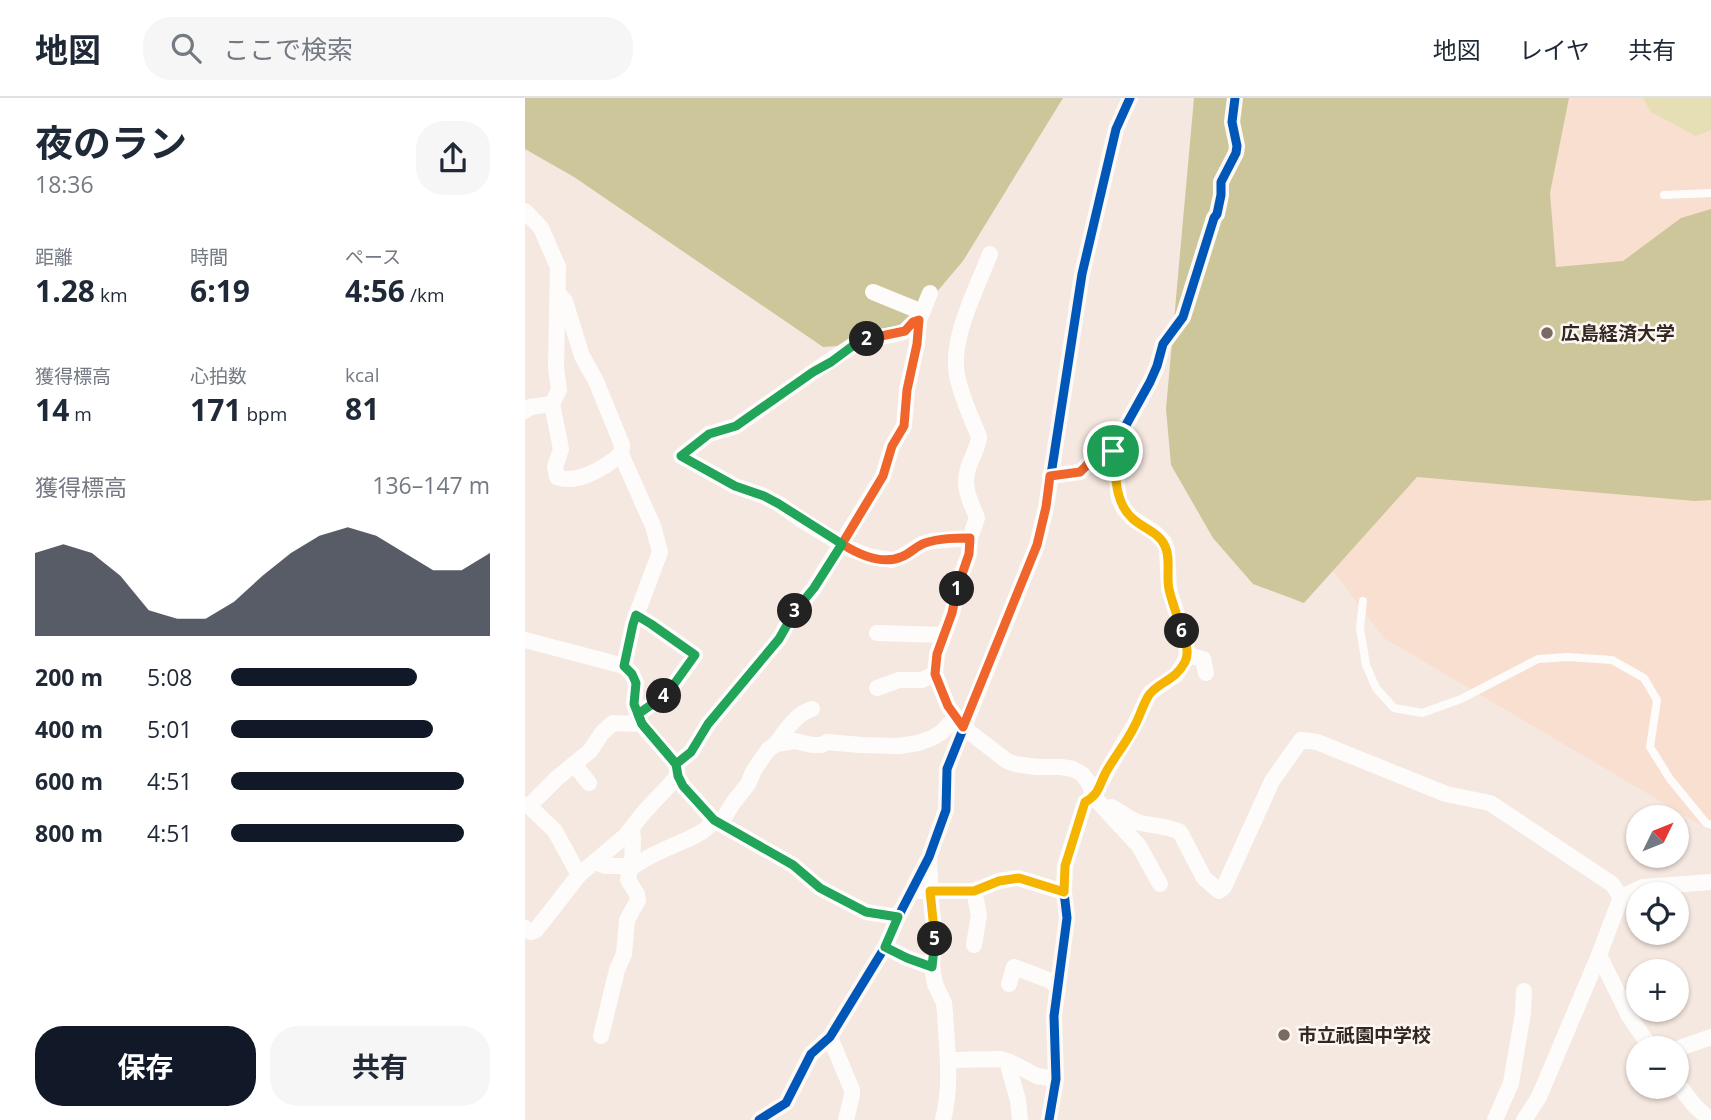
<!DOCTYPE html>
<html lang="ja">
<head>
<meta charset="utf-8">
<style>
  :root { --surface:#fff; --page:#f6f6f7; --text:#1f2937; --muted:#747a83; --line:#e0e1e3; --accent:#111827 }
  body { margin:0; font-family:"Open Sans","Noto Sans JP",sans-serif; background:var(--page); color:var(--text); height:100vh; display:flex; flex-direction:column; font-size:26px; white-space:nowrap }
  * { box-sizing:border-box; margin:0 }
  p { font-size:23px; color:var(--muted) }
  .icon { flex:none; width:38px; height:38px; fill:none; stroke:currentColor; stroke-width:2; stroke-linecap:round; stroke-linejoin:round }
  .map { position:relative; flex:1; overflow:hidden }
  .side { display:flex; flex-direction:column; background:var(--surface); width:525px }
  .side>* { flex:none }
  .needle { width:46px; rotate:47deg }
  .controls { position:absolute; left:1101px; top:707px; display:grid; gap:14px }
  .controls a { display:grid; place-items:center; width:63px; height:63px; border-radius:50%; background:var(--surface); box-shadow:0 2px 5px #0004; font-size:35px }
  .pin { position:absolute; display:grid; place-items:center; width:60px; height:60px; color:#fff; margin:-30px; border:4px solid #fff; border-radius:50%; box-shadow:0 2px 7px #0007 }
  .km { position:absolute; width:35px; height:35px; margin:-18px; border-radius:50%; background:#222; color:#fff; font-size:19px; line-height:35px; text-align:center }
  .round { display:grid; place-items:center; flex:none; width:74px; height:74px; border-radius:28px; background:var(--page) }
  .overview { display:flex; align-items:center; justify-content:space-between; height:119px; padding:0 35px }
  h1 { font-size:38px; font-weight:700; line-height:52px }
  .stats { display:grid; grid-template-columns:repeat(3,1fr); gap:10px; height:119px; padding:7px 35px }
  .stats div { display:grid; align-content:center }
  .stats b { font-size:30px; font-weight:700 }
  .stats small { font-size:19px; font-weight:400 }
  .stats p { font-size:19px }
  .chart { height:196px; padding:14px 35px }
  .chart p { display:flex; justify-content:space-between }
  .chart svg { width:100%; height:126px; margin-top:7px; fill:var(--accent); opacity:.7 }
  .cta { display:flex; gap:14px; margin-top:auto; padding:14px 35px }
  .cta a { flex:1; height:80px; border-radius:28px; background:var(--accent); color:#fff; font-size:28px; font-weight:700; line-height:80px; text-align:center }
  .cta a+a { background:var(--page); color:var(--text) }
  ul { padding:0 35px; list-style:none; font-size:23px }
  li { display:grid; grid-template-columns:112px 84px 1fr; align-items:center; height:52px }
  li i { height:18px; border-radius:9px; background:var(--accent) }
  header { display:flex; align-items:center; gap:42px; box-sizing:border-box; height:98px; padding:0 35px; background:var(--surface); border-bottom:2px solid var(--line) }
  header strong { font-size:33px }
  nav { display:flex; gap:38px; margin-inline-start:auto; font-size:24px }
  .search { width:490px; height:63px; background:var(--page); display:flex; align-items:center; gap:18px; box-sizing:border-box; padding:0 24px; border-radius:28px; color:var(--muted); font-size:26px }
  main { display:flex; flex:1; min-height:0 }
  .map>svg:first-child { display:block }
  .built { fill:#f9dfcf }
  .green { fill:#e6deb5 }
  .forest { fill:#cec69b }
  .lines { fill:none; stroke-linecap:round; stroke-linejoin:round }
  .service { stroke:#fefcfa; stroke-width:8 }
  .minor { stroke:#fefcfa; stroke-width:16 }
  .cycleway-casing { stroke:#fdf7f3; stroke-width:13 }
  .cycleway { stroke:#0057b8; stroke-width:9 }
  .split-1-casing { stroke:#fff; stroke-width:14 }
  .split-2-casing { stroke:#fff; stroke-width:14 }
  .split-3-casing { stroke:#fff; stroke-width:14 }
  .split-4-casing { stroke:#fff; stroke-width:14 }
  .split-5-casing { stroke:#fff; stroke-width:14 }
  .split-6-casing { stroke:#fff; stroke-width:14 }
  .split-7-casing { stroke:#fff; stroke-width:14 }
  .split-1 { stroke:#f0652b; stroke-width:9 }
  .split-2 { stroke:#f0652b; stroke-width:9 }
  .split-3 { stroke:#22a559; stroke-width:9 }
  .split-4 { stroke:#22a559; stroke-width:9 }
  .split-5 { stroke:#22a559; stroke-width:9 }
  .split-6 { stroke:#f5b400; stroke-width:9 }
  .split-7 { stroke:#f5b400; stroke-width:9 }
  .poi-dot { fill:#776b64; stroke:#fdf7f3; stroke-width:2.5 }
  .labels { text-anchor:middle; stroke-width:5; stroke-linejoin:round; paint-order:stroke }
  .poi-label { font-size:19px; font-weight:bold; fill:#332721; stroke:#fdf7f3; text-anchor:start }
</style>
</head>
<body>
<header>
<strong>地図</strong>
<div class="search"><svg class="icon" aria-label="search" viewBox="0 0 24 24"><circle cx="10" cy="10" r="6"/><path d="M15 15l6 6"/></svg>ここで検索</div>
<nav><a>地図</a><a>レイヤ</a><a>共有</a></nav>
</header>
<main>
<section class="side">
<div class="overview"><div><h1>夜のラン</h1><p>18:36</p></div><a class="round"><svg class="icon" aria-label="share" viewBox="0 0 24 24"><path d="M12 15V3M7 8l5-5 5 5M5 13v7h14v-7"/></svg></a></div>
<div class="stats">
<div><p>距離</p><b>1.28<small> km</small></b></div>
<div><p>時間</p><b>6:19</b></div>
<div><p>ペース</p><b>4:56<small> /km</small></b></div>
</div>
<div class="stats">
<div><p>獲得標高</p><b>14<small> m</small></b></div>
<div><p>心拍数</p><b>171<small> bpm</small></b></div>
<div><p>kcal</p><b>81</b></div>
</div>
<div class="chart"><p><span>獲得標高</span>136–147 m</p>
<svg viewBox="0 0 160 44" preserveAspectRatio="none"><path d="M0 44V15L10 12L20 15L30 23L40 35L50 38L60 38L70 32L80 23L90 15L100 9L110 6L120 9L130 15L140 21L150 21L160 15V44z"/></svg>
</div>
<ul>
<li><b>200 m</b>5:08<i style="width:72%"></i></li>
<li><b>400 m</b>5:01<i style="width:78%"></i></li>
<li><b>600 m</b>4:51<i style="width:90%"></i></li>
<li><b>800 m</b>4:51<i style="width:90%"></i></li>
</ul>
<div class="cta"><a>保存</a><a>共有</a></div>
</section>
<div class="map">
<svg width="1186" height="1022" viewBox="0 0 1186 1022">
  <rect width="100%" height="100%" fill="#f5e8e0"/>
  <!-- built -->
  <path class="built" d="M 963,0 L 1186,0 L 1186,733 L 859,540 L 774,428 Z"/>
  <!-- green -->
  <path class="green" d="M 1118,0 L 1186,0 L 1186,32 L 1171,38 L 1126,14 Z"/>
  <!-- forest -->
  <g class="forest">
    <path d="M 0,0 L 538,0 L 438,163 L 394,215 L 355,245 L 298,249 L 49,79 L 0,51 Z"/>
    <path d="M 669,0 L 1044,0 L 1025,95 L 1031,169 L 1098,163 L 1156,120 L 1186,111 L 1186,402 L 1170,403 L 892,379 L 779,505 L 728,486 L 688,440 L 646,367 L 641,311 Z"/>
  </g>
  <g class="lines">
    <!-- service -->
    <g class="service">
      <path d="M 1139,97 L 1186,95"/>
      <path d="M 838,503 L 835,530 L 841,567 L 851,590 L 869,610 L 897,615 L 936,601 L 1013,561 L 1043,559 L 1087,562 L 1119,580 L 1132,602 L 1125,649 L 1145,681 L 1181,725 L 1186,727"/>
    </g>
    <!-- minor -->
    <g class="minor">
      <path d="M 0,113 L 16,130 L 33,169 L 31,270 L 34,292 L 27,306 L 36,351 L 30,369 L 32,379 C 52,387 81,369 96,356"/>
      <path d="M 465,156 C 452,190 425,240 432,277 C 436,299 446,318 454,339 C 453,350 446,360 443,371 C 437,389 446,404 452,420 L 445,440 L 444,456 L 433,486 L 427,515 L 412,556 L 410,576 L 423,608 L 438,629 L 482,663 L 490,666 L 512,669 L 536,669 L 548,671 L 557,676 L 564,685 L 569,699 L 614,748 L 635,786"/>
      <path d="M 348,194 L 397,214"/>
      <path d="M 33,196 L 40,203 L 57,258 L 71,283 L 97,347 L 96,356 L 128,428 L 135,454 L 108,526 L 99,568"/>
      <path d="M 394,222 C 386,225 386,228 380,233 C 372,238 345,239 333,244 L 288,274 L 211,328 L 184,336 L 156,358 L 210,388 L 239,398 L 254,406 L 278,423 L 323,450 L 347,459 L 367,462 L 376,459 L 397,446 L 407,443 L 445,440"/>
      <path d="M 0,313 L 5,309 L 27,306"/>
      <path d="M 525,378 L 555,374 C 570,361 564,355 588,353"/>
      <path d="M 111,517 L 126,526 L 170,557 L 142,596 L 113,616"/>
      <path d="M 352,535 L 419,537"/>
      <path d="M 0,542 L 99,568 L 107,576 L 111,585 L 109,606 L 116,626 L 151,666 L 153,678 L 158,688 L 189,722 L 268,767 L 295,790 L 341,814 L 373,819"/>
      <path d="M 662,557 L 678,561 L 681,575"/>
      <path d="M 352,590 L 374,582 L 397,582 L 410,576"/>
      <path d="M 251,646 C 260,633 272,615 287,611"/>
      <path d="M 49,666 L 64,685"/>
      <path d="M 151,666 L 166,654 L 183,626 L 254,541 L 265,521 L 289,490 L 358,378 L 367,348 L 379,328 L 382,292 L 392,246 L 394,222 L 405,195"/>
      <path d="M 3,707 L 30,733 L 54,777"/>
      <path d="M 0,708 L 7,705 L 32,680 L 65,653 L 77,635 L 88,625 L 116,626"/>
      <path d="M 586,709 C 597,714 605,723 616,725 C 629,728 643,728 655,734 L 679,780 L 694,793 L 699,789 L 747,683 L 776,642 L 792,644 L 921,696 L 965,705 L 1087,786 L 1096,799"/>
      <path d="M 195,726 L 208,705 L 223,686 L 229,672 L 243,652 L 251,646 L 270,643 L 287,647 L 297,647 L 302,644 L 336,647 L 374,648 L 393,645 L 407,640 L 417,634 L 431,619"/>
      <path d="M 404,761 L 406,804 L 410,837 L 407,869 L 410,886 L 419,905 L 420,915 C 422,951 427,987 418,1022"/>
      <path d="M 70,764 L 81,768 L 100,768 L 105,771"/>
      <path d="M 107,769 L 108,741 L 107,730"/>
      <path d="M 395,793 L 449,793 L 474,783 L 493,780 L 539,794"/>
      <path d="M 449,793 L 454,817 L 449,847"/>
      <path d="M 0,830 L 6,834 L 11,832 L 54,777 L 100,738 L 120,713 L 153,678"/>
      <path d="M 360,849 L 382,860 L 407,869"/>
      <path d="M 1074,857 L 1104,918 L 1126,950"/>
      <path d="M 484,886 L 489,869 L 526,883 L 533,890"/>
      <path d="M 76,938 L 92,872 L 99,856 L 102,822 L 113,802 L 112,796 L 103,782 L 105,771 C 117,762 131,755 145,749 C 160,742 180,736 189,722"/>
      <path d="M 305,939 L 327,992 L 327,997 L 321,1022"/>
      <path d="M 1152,951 L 1186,939"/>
      <path d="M 423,962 L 476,961 L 485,964 L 512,978 L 531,981"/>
      <path d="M 485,964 L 484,971 L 493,1002 L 495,1022"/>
      <path d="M 1152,985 L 1169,1007 L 1185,1022"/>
      <path d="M 234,1022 L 261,1005 L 286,956 L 305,939 L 360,849 L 373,819 L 404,759 L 421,712 L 422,671 L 512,447 L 521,409 L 557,176 L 591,31 L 605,0"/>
      <path d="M 524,1022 L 531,981 L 529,918 L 542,820 L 539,794 L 540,768 L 560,704 L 569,699 L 582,673 L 610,626 L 623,598 L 626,594 L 651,577 L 660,563 L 662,557 L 661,545 L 644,491 L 642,452 L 639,444 L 630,435 L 607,420 L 599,411 L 594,401 L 588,353 L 588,343 L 592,335 L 601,327 L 625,284 L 632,268 L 638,246 L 658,219 L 689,120 L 692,116 L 696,97 L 696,84 L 711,55 L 712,48 L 707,24 L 710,0"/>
      <path d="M 970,1022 L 986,985 L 998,915 L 999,893"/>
      <path d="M 999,1022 L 1014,999 L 1074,857 L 1096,799 L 1118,789 L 1186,784"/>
    </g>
    <defs>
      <g id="cycleway">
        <path d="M 234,1022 L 261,1005 L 286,956 L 305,939 L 360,849 L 373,819 L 404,759 L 421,712 L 422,671 L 512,447 L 521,409 L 557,176 L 591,31 L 605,0"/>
        <path d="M 524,1022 L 531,981 L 529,918 L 542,820 L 539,794 L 540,768 L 560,704 L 569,699 L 582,673 L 610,626 L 623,598 L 626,594 L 651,577 L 660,563 L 662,557 L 661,545 L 644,491 L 642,452 L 639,444 L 630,435 L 607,420 L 599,411 L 594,401 L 588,353 L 588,343 L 592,335 L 601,327 L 625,284 L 632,268 L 638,246 L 658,219 L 689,120 L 692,116 L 696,97 L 696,84 L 711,55 L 712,48 L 707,24 L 710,0"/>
      </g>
    </defs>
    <!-- cycleway casing -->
    <use href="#cycleway" class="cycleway-casing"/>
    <!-- cycleway -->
    <use href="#cycleway" class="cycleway"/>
  </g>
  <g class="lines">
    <defs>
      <path id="split-1" d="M 432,491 L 427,515 L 412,556 L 410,576 L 423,608 L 438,629 L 512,447 L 521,409 L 525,378 L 555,374 C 570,361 565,355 588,353"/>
      <path id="split-2" d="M 342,241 L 380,233 L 388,224 L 394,222 L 392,246 L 382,292 L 379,328 L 367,348 L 358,378 L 317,446 C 333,456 357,467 376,459 C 385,456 391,448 400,445 C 415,440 431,440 445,440 L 444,456 L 432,491"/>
      <path id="split-3" d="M 270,513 L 289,490 L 317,446 L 254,406 L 239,398 L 210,388 L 156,358 L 184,336 L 211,328 L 288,274 L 306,264 L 333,244 L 342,241"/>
      <path id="split-4" d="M 139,598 L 142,596 L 170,557 L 126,526 L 111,517 L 108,526 L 99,568 L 107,576 L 111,585 L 109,606 L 117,626 L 151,666 L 166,654 L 183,626 L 254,541 L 270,513"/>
      <path id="split-5" d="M 139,598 L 113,616 L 117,626 L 151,666 L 153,678 L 158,688 L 189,722 L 268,767 L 295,790 L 341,814 L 373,819 L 360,849 L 382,860 L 407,869 L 410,841"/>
      <path id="split-6" d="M 410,841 L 405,793 L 449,793 L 474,783 L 494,780 L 539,794 L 540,768 L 560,704 C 574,697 574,687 581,674 C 590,658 602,644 610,627 C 615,618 618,606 624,597 C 633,584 650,583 660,564 C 665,554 660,543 657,533"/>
      <path id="split-7" d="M 588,353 C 591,375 589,404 607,420 C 617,430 634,434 640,448 C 646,460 641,477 644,491 C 647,505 653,519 657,533"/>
    </defs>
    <!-- split-1 casing -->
    <use href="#split-1" class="split-1-casing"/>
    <!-- split-2 casing -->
    <use href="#split-2" class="split-2-casing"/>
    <!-- split-3 casing -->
    <use href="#split-3" class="split-3-casing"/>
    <!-- split-4 casing -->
    <use href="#split-4" class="split-4-casing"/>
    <!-- split-5 casing -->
    <use href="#split-5" class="split-5-casing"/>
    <!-- split-6 casing -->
    <use href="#split-6" class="split-6-casing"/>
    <!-- split-7 casing -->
    <use href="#split-7" class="split-7-casing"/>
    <!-- split-1 -->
    <use href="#split-1" class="split-1"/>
    <!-- split-2 -->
    <use href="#split-2" class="split-2"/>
    <!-- split-3 -->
    <use href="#split-3" class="split-3"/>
    <!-- split-4 -->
    <use href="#split-4" class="split-4"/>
    <!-- split-5 -->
    <use href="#split-5" class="split-5"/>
    <!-- split-6 -->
    <use href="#split-6" class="split-6"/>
    <!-- split-7 -->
    <use href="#split-7" class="split-7"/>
  </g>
  <!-- markers -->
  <g class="poi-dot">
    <circle cx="1022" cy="235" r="7"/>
    <circle cx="759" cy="937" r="7"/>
  </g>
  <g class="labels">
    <!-- poi labels -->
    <g class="poi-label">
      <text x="1036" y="242">広島経済大学</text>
      <text x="773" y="944">市立祇園中学校</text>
    </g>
  </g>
</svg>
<div class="controls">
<a><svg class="needle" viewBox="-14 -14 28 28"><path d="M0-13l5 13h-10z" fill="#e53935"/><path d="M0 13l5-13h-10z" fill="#747a83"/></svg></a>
<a><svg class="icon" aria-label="locate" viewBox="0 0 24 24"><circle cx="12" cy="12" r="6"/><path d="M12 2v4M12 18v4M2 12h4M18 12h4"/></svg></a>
<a>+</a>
<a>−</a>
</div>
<div class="pin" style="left:588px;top:353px;background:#1e9e55"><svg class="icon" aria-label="arrive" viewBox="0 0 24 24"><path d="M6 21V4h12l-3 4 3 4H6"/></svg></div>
<b class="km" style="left:432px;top:491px">1</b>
<b class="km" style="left:342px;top:241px">2</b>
<b class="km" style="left:270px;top:513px">3</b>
<b class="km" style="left:139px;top:598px">4</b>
<b class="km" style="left:410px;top:841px">5</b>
<b class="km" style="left:657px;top:533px">6</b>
</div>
</main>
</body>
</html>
